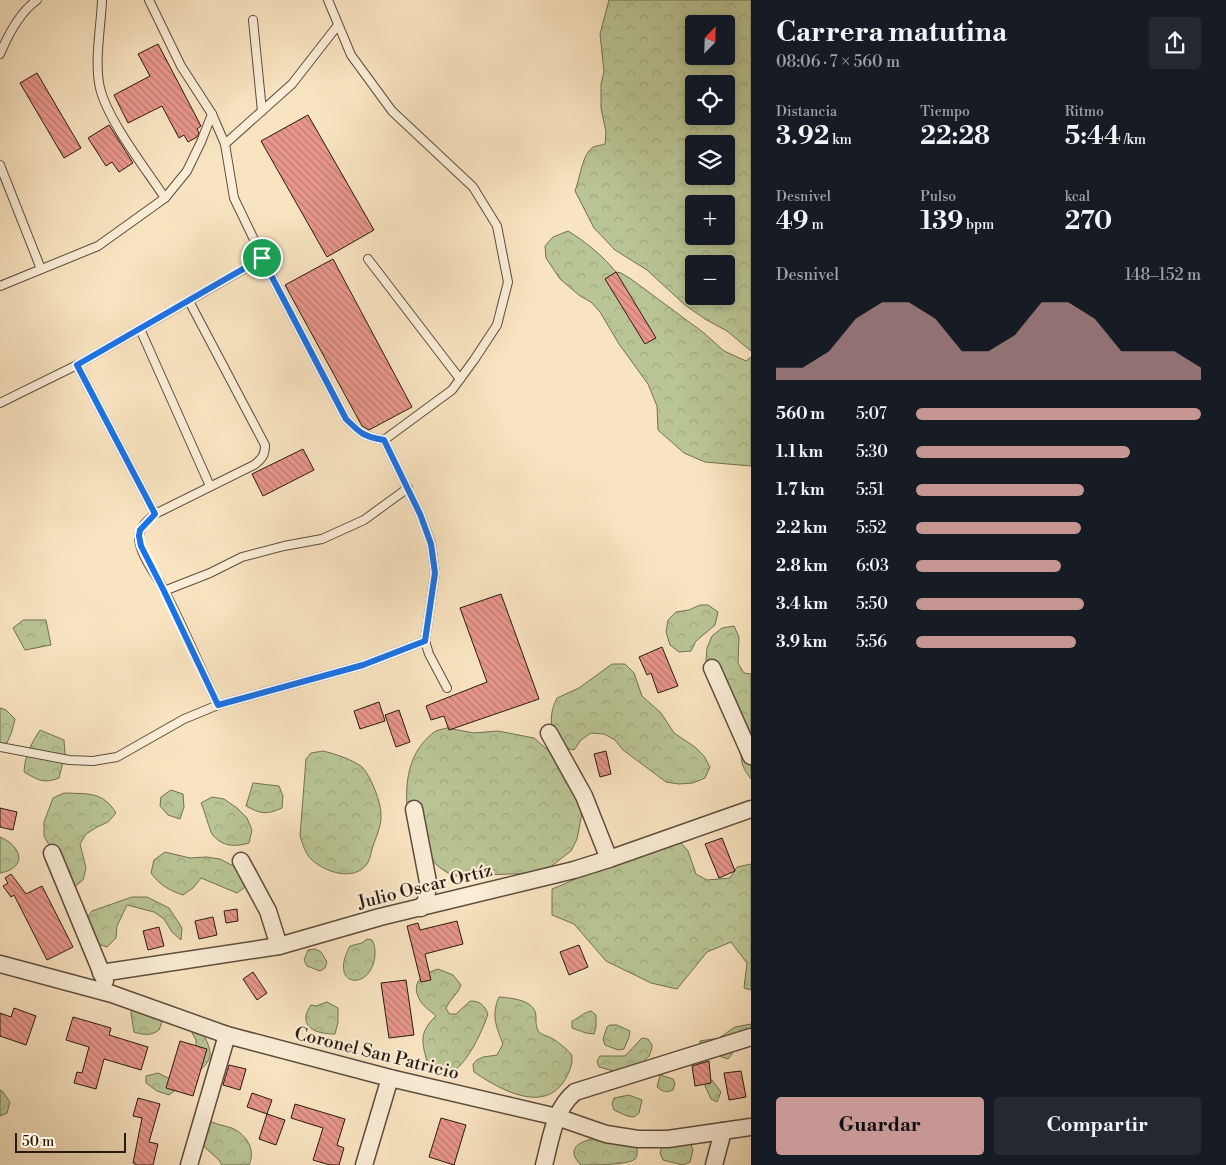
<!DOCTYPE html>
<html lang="es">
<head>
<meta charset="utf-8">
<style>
  :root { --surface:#171b24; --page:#242831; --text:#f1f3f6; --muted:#9ea1a6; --accent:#c59692 }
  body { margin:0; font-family:"Libre Bodoni",serif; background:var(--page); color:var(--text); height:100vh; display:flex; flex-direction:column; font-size:19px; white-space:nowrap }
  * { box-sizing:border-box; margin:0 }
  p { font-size:16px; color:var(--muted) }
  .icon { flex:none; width:28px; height:28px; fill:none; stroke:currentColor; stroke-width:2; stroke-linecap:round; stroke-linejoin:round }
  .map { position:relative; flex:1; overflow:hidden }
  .panel { display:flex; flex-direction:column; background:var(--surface); width:475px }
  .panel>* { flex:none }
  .needle { width:32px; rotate:23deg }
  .fabs { position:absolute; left:685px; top:15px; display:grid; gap:10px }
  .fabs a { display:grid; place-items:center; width:50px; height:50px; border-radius:5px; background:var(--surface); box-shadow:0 2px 8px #0003; font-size:25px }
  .scale { position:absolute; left:15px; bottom:12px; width:111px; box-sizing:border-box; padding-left:5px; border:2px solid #291a11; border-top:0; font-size:14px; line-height:18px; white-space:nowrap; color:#291a11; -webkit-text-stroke:4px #fbedd7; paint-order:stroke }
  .pin { position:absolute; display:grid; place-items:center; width:42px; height:42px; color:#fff; margin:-21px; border:2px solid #fff; border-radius:50%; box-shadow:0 1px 5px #0007 }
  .round { display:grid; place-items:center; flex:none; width:52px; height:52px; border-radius:5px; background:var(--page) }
  .head { display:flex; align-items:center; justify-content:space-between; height:85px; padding:0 25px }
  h1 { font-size:28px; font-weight:700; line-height:38px }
  .stats { display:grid; grid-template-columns:repeat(3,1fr); gap:8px; height:85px; padding:5px 25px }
  .stats div { display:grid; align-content:center }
  .stats b { font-size:25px; font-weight:700 }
  .stats small { font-size:14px; font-weight:400 }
  .stats p { font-size:14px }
  .chart { height:140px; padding:10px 25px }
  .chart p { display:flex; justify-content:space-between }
  .chart svg { width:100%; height:90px; margin-top:5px; fill:var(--accent); opacity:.7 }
  .action { display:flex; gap:10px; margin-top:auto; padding:10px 25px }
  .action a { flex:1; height:58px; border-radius:5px; background:var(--accent); color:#111; font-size:20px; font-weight:700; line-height:58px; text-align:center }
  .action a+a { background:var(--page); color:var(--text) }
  ul { padding:0 25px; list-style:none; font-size:16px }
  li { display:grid; grid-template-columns:80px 60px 1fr; align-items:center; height:38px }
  li i { height:12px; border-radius:6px; background:var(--accent) }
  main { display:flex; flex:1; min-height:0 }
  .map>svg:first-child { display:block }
  .forest { fill:url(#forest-crowns); stroke:#727053; fill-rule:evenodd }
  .building { fill:url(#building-back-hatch); stroke:#291a11 }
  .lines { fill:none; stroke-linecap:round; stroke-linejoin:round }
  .service-casing { stroke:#5d4c3d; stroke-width:10 }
  .minor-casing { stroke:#5d4c3d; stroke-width:19 }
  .service { stroke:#fbedd7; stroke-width:8 }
  .minor { stroke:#fbedd7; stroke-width:16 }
  .route-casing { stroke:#fff; stroke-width:10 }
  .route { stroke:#1a73e8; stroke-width:6 }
  .labels { text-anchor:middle; stroke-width:4.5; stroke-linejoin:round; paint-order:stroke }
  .street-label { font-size:18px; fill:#291a11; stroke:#fbedd7 }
</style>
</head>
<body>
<main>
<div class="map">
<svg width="751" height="1165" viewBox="0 0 751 1165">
  <defs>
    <pattern id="forest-crowns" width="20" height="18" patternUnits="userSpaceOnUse" patternTransform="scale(1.25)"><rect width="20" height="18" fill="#bac595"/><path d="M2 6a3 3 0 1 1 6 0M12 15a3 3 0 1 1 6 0" fill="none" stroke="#a0a97f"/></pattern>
    <pattern id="building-back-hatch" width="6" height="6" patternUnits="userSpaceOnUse" patternTransform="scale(1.25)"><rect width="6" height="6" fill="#e9978c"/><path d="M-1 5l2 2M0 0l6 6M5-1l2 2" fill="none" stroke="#bd7a71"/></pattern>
  </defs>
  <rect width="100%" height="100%" fill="#f9e4c1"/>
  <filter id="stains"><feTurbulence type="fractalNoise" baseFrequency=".004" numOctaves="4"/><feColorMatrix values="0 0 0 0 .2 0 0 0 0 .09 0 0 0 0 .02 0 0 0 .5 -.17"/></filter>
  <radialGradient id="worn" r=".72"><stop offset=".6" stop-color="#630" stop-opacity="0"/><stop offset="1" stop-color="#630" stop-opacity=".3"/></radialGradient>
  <!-- forest -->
  <g class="forest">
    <path d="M 609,0 L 751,0 L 751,351 L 727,331 L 705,319 L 685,305 L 647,270 L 615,250 L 594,228 L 575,191 C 580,179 582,154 593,147 C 596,146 602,145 605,144 L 606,132 L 601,108 L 601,84 L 604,72 L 600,34 ZM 694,24 L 726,24 L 726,56 L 694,56 ZM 694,84 L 726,84 L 726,116 L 694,116 ZM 694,144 L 726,144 L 726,176 L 694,176 ZM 694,204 L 726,204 L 726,236 L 694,236 ZM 694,264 L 726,264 L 726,296 L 694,296 Z"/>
    <path d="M 568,231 C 586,242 603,256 616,272 L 621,273 L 631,279 L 704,333 L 724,351 L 746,361 L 751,357 L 751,466 L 705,462 L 684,453 L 658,430 L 657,406 L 648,384 L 619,344 L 600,312 L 591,302 L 580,296 L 560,279 L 546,258 L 545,246 L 553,237 Z"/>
    <path d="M 700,605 L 708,605 L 718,612 L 715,625 L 696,641 L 691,651 L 679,652 L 670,645 L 666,632 L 668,620 L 676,612 L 689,610 Z"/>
    <path d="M 23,620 L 46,620 L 51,645 L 25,650 L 13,628 Z"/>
    <path d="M 734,626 L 739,637 L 738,663 L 744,673 L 751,674 L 751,779 C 740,765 740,759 743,741 L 710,672 L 706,660 L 707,648 L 712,636 L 722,628 Z"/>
    <path d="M 612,664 L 625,664 L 634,673 L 642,696 L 661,713 L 674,733 L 695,747 L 704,756 L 710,767 L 705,778 L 693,783 L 679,784 L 666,782 L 623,750 L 615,740 L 604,734 L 591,733 L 581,740 L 574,750 L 561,747 C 550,730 548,716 557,698 L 579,688 Z"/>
    <path d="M 0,708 L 6,710 L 15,719 L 12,731 L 7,743 L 0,744 Z"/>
    <path d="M 447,728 L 474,733 L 498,731 L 534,738 L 566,766 L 582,813 L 577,839 L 571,851 L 549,868 L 539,873 L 453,876 C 433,865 419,849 410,828 C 407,822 408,813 407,806 C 405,779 410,751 433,733 C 436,730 443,729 447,728 Z"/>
    <path d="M 40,730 L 64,740 L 65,754 L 59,778 C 43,784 38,780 24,772 C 25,755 31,744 40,730 Z"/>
    <path d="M 323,751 C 335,754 352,759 362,767 C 371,776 382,804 381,817 C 381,827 376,837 373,846 C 371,852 370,860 367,864 C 354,882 325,872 312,860 C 305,854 303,844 300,836 L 306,759 L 311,753 Z"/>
    <path d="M 253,783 L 279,786 L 283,796 L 282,808 C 266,815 261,814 246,806 Z"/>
    <path d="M 171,790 L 183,794 L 184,807 L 180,819 L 168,815 L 160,806 L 161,797 Z"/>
    <path d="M 64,793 C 87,794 103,791 116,813 L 108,822 L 97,827 L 86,834 L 80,844 L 86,868 L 83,880 L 73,888 L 44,836 L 44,822 L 53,798 Z"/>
    <path d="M 212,797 L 224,799 L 237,808 L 247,818 L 252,830 L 249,843 C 235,847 222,847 212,834 C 210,831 204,809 201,803 Z"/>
    <path d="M 0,837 C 22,846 28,868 0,873 Z"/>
    <path d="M 680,842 L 688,851 L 696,874 L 707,880 L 730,878 L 737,867 L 751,864 L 751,990 L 744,988 L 747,963 L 731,942 L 707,952 L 677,989 L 651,983 L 606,961 L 574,924 L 552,915 L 552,889 L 574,880 L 578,873 Z"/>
    <path d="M 165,852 L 190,858 L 206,857 L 220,859 L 245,872 L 248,885 L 237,893 L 201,878 L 193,888 L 183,895 C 168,890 160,885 151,873 L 154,860 Z"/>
    <path d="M 132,897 L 147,897 L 169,908 L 182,928 L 181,940 L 172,932 L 164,919 L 154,912 L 127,905 L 117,926 L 116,938 L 107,947 L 95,943 L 84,921 L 92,911 Z"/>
    <path d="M 367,939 L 372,940 C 375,946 375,949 375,955 C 372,992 327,988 350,946 L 362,943 Z"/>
    <path d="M 315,949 L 321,952 L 327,962 L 325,968 L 320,971 L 307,966 L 304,960 L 308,950 Z"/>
    <path d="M 438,969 L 453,975 L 461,985 C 458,994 450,999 446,1008 L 449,1014 L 456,1014 L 470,1001 C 480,1001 484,1005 488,1014 C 483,1030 467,1064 452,1072 L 445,1072 L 428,1065 C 422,1043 418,1033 436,1016 C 431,1011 424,1007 421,1002 C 409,983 422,974 438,969 Z"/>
    <path d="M 147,997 C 167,1005 167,1010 159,1030 C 151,1036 144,1035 134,1032 L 131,1013 L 134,1000 Z"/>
    <path d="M 499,997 C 512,998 536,1000 536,1017 C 536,1023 536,1028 539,1032 C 543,1036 549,1036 553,1039 C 558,1042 567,1049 571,1054 C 574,1060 570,1070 567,1076 C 547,1117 499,1089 474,1072 L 473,1064 L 477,1060 L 483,1057 L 497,1055 L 503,1044 C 496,1026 491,1015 499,997 Z"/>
    <path d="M 327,1002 L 338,1008 L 338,1022 L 335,1034 C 325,1034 304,1032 306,1016 C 306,1013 309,1008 311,1005 L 316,1006 Z"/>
    <path d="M 591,1011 L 596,1015 L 596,1027 L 594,1034 L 586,1033 L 572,1028 L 572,1021 C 579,1018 584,1012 591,1011 Z"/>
    <path d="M 751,1024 L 751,1037 L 732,1048 L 732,1054 L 728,1059 L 710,1053 L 699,1047 L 700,1041 L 719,1038 L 735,1027 Z"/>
    <path d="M 610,1025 L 617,1025 L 630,1031 L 629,1037 L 624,1049 L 618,1050 L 605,1045 L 603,1039 L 607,1027 Z"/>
    <path d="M 190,1029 L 202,1030 C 209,1048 217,1056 200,1070 L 196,1052 L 196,1040 Z"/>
    <path d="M 642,1038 L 648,1039 L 652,1045 C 652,1048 651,1053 649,1056 C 645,1061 633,1071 626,1072 C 617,1073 607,1069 599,1067 L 597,1061 L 600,1056 L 625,1056 Z"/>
    <path d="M 158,1073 L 170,1079 L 179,1087 L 169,1095 L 157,1091 L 146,1083 L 146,1076 Z"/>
    <path d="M 660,1075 L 673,1079 L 675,1084 L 673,1090 C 666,1093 663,1092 657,1087 Z"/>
    <path d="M 709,1080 L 712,1080 L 721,1092 L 717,1102 L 711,1099 L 705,1086 L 705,1082 Z"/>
    <path d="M 0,1090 L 3,1092 L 10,1102 L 7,1113 L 0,1116 Z"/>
    <path d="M 629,1095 L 642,1100 L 639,1113 L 634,1117 L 627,1116 L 614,1110 L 612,1104 L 614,1098 Z"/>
    <path d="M 212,1122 C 218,1125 226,1126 232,1128 C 247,1135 256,1150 249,1165 L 222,1165 L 219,1160 L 200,1143 L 201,1130 Z"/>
    <path d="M 596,1138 L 633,1144 L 637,1148 C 637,1152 638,1156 635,1159 C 628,1165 593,1165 581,1165 C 564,1148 581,1141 596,1138 Z"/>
    <path d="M 680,1139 L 691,1144 L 693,1150 L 690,1162 L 683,1165 L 663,1160 L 660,1153 L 662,1147 Z"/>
  </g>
  <!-- building -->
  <g class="building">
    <path d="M 158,44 L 201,126 L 197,129 L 199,133 L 197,137 L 188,142 L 184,135 L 179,138 L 162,106 L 128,123 L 114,95 L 150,76 L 138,54 Z"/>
    <path d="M 37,73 L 81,148 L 64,158 L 20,83 Z"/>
    <path d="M 308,115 L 374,230 L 327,257 L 261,141 Z"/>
    <path d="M 109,125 L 133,163 L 119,172 L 112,162 L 106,166 L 88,138 Z"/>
    <path d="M 333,259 L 412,407 L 369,430 L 362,426 L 285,285 Z"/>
    <path d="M 616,272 L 656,338 L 645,344 L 605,279 Z"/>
    <path d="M 303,449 L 314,470 L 263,496 L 252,474 Z"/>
    <path d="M 501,594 L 539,699 L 449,730 L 444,716 L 431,720 L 426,706 L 487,682 L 460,608 Z"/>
    <path d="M 662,647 L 678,686 L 658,693 L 651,673 L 647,675 L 639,657 Z"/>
    <path d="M 379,702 L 385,721 L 360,729 L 354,711 Z"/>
    <path d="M 399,710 L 410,742 L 396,747 L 385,715 Z"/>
    <path d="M 606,751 L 611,774 L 600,777 L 594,754 Z"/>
    <path d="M 0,808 L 17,812 L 13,830 L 0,827 Z"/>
    <path d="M 722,838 L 735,871 L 719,878 L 705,844 Z"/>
    <path d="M 11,874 L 26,894 L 42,886 L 73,947 L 47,960 L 14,895 L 11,897 L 3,886 L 8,883 L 5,878 Z"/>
    <path d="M 237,909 L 238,921 L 226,923 L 224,911 Z"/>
    <path d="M 213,917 L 217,935 L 199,939 L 195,921 Z"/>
    <path d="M 457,921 L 463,944 L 425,954 L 431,980 L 421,982 L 407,926 L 418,923 L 420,930 Z"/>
    <path d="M 159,927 L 164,946 L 148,950 L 143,931 Z"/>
    <path d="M 579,945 L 588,967 L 569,975 L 560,952 Z"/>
    <path d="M 253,972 L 267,993 L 257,1000 L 243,979 Z"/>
    <path d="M 406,980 L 414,1035 L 389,1038 L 381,983 Z"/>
    <path d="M 14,1008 L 36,1016 L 26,1045 L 0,1036 L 0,1013 L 11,1017 Z"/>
    <path d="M 73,1017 L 111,1028 L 109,1035 L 148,1047 L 141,1070 L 104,1059 L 96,1089 L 74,1083 L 77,1072 L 82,1073 L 89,1047 L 66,1040 Z"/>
    <path d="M 180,1041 L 207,1049 L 193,1096 L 166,1088 Z"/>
    <path d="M 709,1061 L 711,1083 L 695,1086 L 692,1066 Z"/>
    <path d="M 229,1065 L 246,1069 L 240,1090 L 223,1085 Z"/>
    <path d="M 741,1071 L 746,1097 L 729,1100 L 724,1073 Z"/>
    <path d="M 252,1093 L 272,1100 L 267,1114 L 247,1107 Z"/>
    <path d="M 138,1098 L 160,1104 L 149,1142 L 158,1144 L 153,1165 L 135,1165 L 135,1163 L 133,1163 L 142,1118 L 133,1116 Z"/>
    <path d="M 295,1104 L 345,1119 L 337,1145 L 344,1148 L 339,1165 L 330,1165 L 313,1160 L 323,1128 L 291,1118 Z"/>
    <path d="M 267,1114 L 285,1120 L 276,1145 L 259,1139 Z"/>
    <path d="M 441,1118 L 466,1125 L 454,1165 L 429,1157 Z"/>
  </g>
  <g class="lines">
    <defs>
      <g id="service">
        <path d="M 102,0 C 101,27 94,62 100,88 C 108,121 146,169 165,198"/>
        <path d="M 149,0 L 181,66 L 212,114 L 225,144 L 234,198 L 274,281 L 346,419 C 360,433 364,437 384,440 L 452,390 L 474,360 L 497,325 L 508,282 L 497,226 L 473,187 L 392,111 L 351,55 L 328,0"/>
        <path d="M 253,20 L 262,111"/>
        <path d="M 0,54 C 8,35 20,12 37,0"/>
        <path d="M 225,144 L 292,84 L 338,25"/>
        <path d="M 0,165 L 41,269"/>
        <path d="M 368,259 L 460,379"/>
        <path d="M 0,286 L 98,246 L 165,198 L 187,171 L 201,142 L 212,114"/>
        <path d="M 189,301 L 265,445 C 265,455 262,459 254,465 L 155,514 C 148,520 138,528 139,539 C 141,557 156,574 164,590 C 184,628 200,667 218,705"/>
        <path d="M 140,329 L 210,486"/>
        <path d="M 77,365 L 155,514"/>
        <path d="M 0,403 L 77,365 L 263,258"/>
        <path d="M 384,440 L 420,514 L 431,543 L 435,573 L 425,641 L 429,654 L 447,688"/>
        <path d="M 164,591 L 210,573 L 242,557 L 284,546 L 322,539 L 364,520 L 408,488"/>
        <path d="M 0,747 L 69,760 L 93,761 L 117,757 L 184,719 L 218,705 L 363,665 L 425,641"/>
      </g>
      <g id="minor">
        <path d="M 712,668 L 751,756"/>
        <path d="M 549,733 L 584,796 L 609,859"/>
        <path d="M 414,809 L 428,882 L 426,901 L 421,908"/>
        <path d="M 52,853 L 105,981"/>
        <path d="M 241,861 L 268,911 L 279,946"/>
        <path d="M 0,964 L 112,994 L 227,1035 L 390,1078 L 557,1117 L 606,1134 L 638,1139 L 668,1139 L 751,1127"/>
        <path d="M 101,973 L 279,946 L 380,917 L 574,870 L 609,859 L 751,809"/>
        <path d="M 189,1165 L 227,1035"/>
        <path d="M 364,1165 L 390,1078"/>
        <path d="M 544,1165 C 551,1139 554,1109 575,1092 L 751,1037"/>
        <path d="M 714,1165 L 723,1131"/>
      </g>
    </defs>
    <!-- service casing -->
    <use href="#service" class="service-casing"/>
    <!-- minor casing -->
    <use href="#minor" class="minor-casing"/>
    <!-- service -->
    <use href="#service" class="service"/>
    <!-- minor -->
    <use href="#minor" class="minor"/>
  </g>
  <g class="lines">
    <defs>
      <path id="route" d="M 262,258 L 346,419 C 360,433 364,437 384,440 L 420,514 L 431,544 L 435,573 L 425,641 L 363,665 L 218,705 L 164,591 L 141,546 L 139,536 L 140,530 L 155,514 L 77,365 Z"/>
    </defs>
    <!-- route casing -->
    <use href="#route" class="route-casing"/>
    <!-- route -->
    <use href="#route" class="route"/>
  </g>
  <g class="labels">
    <!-- street labels -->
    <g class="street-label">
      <text transform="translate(425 886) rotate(-14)" y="6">Julio Oscar Ortíz</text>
      <text transform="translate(377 1053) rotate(14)" y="6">Coronel San Patricio</text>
    </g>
  </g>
  <rect width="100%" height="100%" filter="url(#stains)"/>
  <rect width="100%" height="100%" fill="url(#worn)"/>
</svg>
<div class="fabs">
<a><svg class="needle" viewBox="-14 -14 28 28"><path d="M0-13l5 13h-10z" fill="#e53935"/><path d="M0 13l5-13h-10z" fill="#9ea1a6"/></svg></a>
<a><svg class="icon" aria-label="locate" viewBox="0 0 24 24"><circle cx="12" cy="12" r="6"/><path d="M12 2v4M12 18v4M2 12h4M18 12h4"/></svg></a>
<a><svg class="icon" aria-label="layers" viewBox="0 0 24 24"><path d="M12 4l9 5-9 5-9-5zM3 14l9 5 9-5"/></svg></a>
<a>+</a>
<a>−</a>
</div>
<div class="scale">50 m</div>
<div class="pin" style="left:262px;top:258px;background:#1e9e55"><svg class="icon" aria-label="arrive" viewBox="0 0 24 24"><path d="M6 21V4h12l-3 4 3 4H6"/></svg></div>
</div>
<section class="panel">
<div class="head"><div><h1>Carrera matutina</h1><p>08:06 · 7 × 560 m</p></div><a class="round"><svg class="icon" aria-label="share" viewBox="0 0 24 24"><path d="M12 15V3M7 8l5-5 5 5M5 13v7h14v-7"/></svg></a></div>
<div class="stats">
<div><p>Distancia</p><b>3.92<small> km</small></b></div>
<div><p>Tiempo</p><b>22:28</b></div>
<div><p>Ritmo</p><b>5:44<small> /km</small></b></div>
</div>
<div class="stats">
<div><p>Desnivel</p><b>49<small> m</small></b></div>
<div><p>Pulso</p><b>139<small> bpm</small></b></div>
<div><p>kcal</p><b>270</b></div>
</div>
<div class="chart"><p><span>Desnivel</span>148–152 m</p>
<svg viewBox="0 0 160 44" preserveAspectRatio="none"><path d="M0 44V38L10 38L20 30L30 14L40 6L50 6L60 14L70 30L80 30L90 22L100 6L110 6L120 14L130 30L140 30L150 30L160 38V44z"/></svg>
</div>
<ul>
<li><b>560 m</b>5:07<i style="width:100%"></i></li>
<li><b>1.1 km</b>5:30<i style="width:75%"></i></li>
<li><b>1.7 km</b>5:51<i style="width:59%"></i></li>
<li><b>2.2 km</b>5:52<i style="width:58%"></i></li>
<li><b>2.8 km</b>6:03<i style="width:51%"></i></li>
<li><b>3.4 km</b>5:50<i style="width:59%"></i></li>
<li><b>3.9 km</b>5:56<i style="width:56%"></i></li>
</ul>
<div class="action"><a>Guardar</a><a>Compartir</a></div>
</section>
</main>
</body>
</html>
